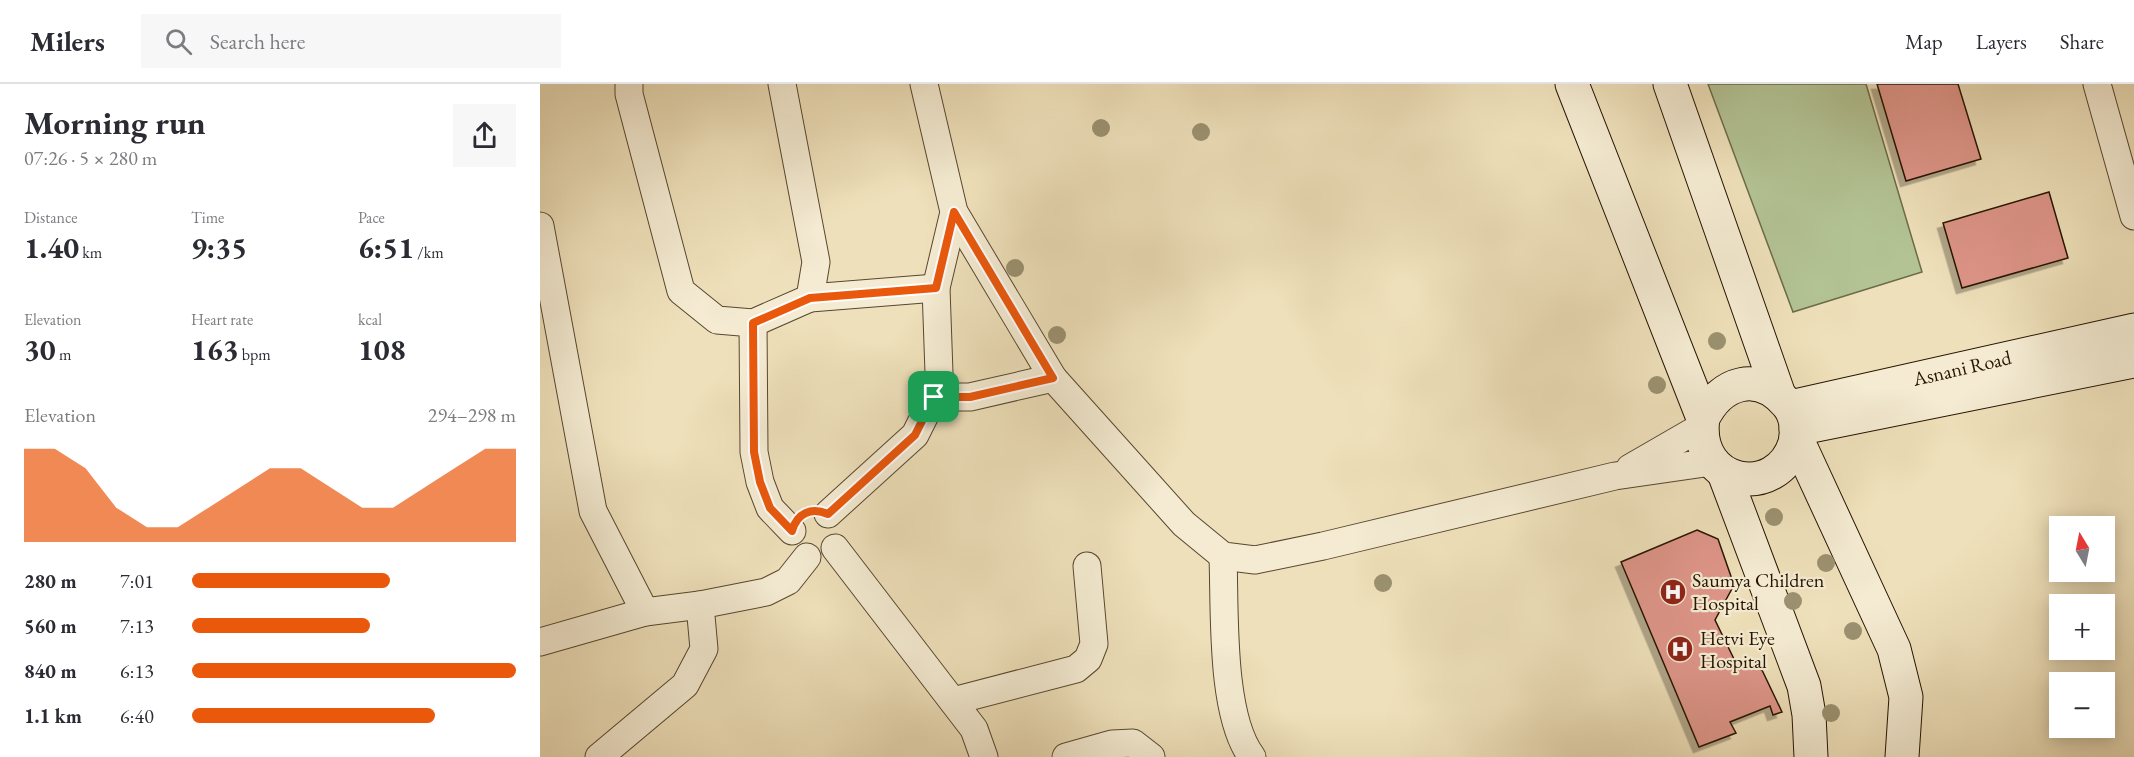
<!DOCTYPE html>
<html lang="en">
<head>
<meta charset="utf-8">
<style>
  :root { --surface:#fff; --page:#f7f7f7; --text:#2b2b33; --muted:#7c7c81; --line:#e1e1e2; --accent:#ea580c }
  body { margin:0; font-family:"EB Garamond",serif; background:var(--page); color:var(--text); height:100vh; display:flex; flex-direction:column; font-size:22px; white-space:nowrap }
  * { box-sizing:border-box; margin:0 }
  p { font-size:20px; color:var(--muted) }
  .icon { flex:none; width:33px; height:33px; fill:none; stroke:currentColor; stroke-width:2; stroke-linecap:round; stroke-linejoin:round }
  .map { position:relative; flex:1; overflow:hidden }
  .details { display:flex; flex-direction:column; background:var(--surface); width:540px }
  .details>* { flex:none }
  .needle { width:39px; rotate:350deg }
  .controls { position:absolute; left:1509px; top:432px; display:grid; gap:12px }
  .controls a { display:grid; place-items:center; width:66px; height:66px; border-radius:0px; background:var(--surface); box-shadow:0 3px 15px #0003; font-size:30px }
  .pin { position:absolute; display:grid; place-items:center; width:51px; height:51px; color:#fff; margin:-26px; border-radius:12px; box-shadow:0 3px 9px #0006 }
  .round { display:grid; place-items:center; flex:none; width:63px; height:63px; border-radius:0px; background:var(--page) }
  .head { display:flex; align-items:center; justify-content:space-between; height:102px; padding:0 24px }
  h1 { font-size:33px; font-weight:700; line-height:45px }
  .figures { display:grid; grid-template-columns:repeat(3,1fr); gap:9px; height:102px; padding:6px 24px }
  .figures div { display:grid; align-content:center }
  .figures b { font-size:30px; font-weight:700 }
  .figures small { font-size:16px; font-weight:400 }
  .figures p { font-size:16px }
  .chart { height:168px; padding:12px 24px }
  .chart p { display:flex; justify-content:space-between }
  .chart svg { width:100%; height:108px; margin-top:6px; fill:var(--accent); opacity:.7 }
  ul { padding:0 24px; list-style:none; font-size:20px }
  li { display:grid; grid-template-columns:96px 72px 1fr; align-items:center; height:45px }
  li i { height:15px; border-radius:8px; background:var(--accent) }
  header { display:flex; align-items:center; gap:36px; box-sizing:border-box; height:84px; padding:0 30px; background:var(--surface); border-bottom:2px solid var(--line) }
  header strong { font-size:28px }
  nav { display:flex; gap:33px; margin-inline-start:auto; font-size:21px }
  .search { width:420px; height:54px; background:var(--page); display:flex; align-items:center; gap:15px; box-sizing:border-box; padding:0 21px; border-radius:0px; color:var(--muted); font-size:22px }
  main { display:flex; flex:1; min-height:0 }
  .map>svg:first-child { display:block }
  .green { fill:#b3c394; stroke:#6c6c4a; stroke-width:1.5 }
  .building { fill:#de9589; stroke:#261401; stroke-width:1.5; filter:url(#shadow) }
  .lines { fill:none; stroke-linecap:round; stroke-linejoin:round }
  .street-casing { stroke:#58472f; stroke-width:29 }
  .secondary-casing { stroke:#261401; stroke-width:35 }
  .street { stroke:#f4ebd2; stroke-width:27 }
  .secondary { stroke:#f4ebd2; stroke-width:33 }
  .tree { fill:#9b9170 }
  .route-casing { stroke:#fff; stroke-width:12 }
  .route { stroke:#ea580c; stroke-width:8 }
  .labels { text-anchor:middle; stroke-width:4.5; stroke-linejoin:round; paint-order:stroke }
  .street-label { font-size:20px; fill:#261401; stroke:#f4ebd2 }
  .poi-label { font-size:20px; fill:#261401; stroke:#f4ebd2; text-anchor:start }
</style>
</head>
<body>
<header>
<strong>Milers</strong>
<div class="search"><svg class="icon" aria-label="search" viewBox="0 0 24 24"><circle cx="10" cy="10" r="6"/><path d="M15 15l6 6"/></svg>Search here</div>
<nav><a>Map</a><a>Layers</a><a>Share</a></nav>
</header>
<main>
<section class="details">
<div class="head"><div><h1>Morning run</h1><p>07:26 · 5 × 280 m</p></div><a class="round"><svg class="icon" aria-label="share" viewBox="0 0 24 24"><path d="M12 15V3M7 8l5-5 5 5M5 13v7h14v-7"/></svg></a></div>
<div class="figures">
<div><p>Distance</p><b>1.40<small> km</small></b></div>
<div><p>Time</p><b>9:35</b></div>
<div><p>Pace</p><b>6:51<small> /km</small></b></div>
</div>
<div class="figures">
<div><p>Elevation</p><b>30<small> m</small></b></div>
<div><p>Heart rate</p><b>163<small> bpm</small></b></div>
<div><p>kcal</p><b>108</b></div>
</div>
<div class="chart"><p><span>Elevation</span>294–298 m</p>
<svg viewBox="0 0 160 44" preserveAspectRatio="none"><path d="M0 44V6L10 6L20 14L30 30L40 38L50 38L60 30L70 22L80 14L90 14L100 22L110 30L120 30L130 22L140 14L150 6L160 6V44z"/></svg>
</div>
<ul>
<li><b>280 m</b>7:01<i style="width:61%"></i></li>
<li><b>560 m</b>7:13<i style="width:55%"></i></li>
<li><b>840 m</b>6:13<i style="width:100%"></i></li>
<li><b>1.1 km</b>6:40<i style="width:75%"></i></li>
</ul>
</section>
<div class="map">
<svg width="1594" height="673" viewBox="0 0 1594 673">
  <defs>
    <filter id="shadow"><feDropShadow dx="-5.5" dy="5.5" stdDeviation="0" flood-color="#0004"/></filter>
  </defs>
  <rect width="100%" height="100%" fill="#eee0ba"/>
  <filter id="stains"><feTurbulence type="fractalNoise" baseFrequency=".00333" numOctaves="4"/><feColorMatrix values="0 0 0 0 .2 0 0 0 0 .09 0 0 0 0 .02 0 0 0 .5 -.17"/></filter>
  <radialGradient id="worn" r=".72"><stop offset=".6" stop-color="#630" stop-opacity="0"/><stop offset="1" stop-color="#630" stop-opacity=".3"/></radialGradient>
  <!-- green -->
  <path class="green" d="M 1168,0 L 1326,0 L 1382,188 L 1253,228 Z"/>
  <!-- building -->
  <g class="building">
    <path d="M 1337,0 L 1418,0 L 1441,75 L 1366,97 Z"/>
    <path d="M 1509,108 L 1528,174 L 1422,204 L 1403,139 Z"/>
    <path d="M 1157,446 L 1178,455 L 1194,501 L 1175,536 L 1194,575 L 1222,586 L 1242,628 L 1233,631 L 1230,622 L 1190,638 L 1196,649 L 1159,663 L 1081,478 Z"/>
  </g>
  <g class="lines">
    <defs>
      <g id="street">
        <path d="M 89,0 L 89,10 L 141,207 L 177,236 L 213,239 L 270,214 L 276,178 L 242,0"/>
        <path d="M 384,0 L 414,128 L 513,294 L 644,440 L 683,472 L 715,476 L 783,462 L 1075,392 L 1172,378"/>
        <path d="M 1557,0 L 1594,132"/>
        <path d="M 0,142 L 53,427 L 105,528"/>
        <path d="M 270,214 L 396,204"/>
        <path d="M 213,239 L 214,368 L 220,398 L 230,424 L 252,447"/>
        <path d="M 394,313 L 399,289 L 396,204 L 414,128"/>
        <path d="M 1090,384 L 1161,343"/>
        <path d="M 288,430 L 375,351 L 394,313 L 430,313 L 513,294"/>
        <path d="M 295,464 L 434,645 L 444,673"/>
        <path d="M 683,472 C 685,525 680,631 712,673"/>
        <path d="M 0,558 L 105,528 L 160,521 L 226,508 L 248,497 L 267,473"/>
        <path d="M 413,617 L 536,585 L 548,575 L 554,560 L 547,482"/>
        <path d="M 59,673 L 145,601 L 164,565 L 160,521"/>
        <path d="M 526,673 L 572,660 L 593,659 L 611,673"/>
      </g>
      <g id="secondary">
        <path d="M 1032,0 L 1163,334 C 1153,402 1237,417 1255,359 C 1258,346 1256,330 1247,320 C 1218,286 1181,298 1163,334"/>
        <path d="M 1130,0 L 1239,311"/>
        <path d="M 1250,323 L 1594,246"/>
        <path d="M 1256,345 L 1594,277"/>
        <path d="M 1256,353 L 1354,565 L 1366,613 L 1362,673"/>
        <path d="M 1184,389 L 1264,602 L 1269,631 L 1271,673"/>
      </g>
    </defs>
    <!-- street casing -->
    <use href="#street" class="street-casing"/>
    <!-- secondary casing -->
    <use href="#secondary" class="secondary-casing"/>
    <!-- street -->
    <use href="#street" class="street"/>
    <!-- secondary -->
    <use href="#secondary" class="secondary"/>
  </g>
  <!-- trees -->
  <g class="tree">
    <circle cx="561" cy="44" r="9"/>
    <circle cx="661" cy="48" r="9"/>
    <circle cx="475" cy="184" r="9"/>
    <circle cx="517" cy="251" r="9"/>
    <circle cx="1177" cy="257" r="9"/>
    <circle cx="1117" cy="301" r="9"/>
    <circle cx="1234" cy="433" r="9"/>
    <circle cx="1286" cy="479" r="9"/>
    <circle cx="843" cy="499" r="9"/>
    <circle cx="1253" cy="517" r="9"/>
    <circle cx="1313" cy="547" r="9"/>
    <circle cx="1291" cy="629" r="9"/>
  </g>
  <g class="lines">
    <defs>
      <path id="route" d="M 414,128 L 513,294 L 430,313 L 394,313 L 375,351 L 288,430 C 271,423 257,429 252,447 L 230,424 L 220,398 L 214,368 L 213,239 L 270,214 L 396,204 Z"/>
    </defs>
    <!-- route casing -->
    <use href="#route" class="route-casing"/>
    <!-- route -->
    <use href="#route" class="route"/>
  </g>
  <!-- icons -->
  <defs>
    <symbol id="hospital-disc" viewBox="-11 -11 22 22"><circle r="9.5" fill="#8f2418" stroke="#f4ebd2"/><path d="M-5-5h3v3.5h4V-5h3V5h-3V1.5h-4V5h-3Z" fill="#fff"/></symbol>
  </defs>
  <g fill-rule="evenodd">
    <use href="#hospital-disc" x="1118" y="493" width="30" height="30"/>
    <use href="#hospital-disc" x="1125" y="550" width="30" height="30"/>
  </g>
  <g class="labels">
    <!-- street labels -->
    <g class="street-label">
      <text transform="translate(1422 284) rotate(-13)" y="7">Asnani Road</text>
    </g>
    <!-- poi labels -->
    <g class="poi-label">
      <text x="1152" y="503">Saumya Children<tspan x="1152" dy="23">Hospital</tspan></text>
      <text x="1160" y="561">Hetvi Eye<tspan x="1160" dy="23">Hospital</tspan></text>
    </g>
  </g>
  <rect width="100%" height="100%" filter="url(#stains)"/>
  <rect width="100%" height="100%" fill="url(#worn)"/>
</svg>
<div class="controls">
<a><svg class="needle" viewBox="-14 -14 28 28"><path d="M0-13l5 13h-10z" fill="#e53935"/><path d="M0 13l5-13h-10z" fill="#7c7c81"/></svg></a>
<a>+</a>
<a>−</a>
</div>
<div class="pin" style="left:394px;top:313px;background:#1e9e55"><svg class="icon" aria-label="arrive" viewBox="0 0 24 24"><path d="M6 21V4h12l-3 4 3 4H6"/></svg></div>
</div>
</main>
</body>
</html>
